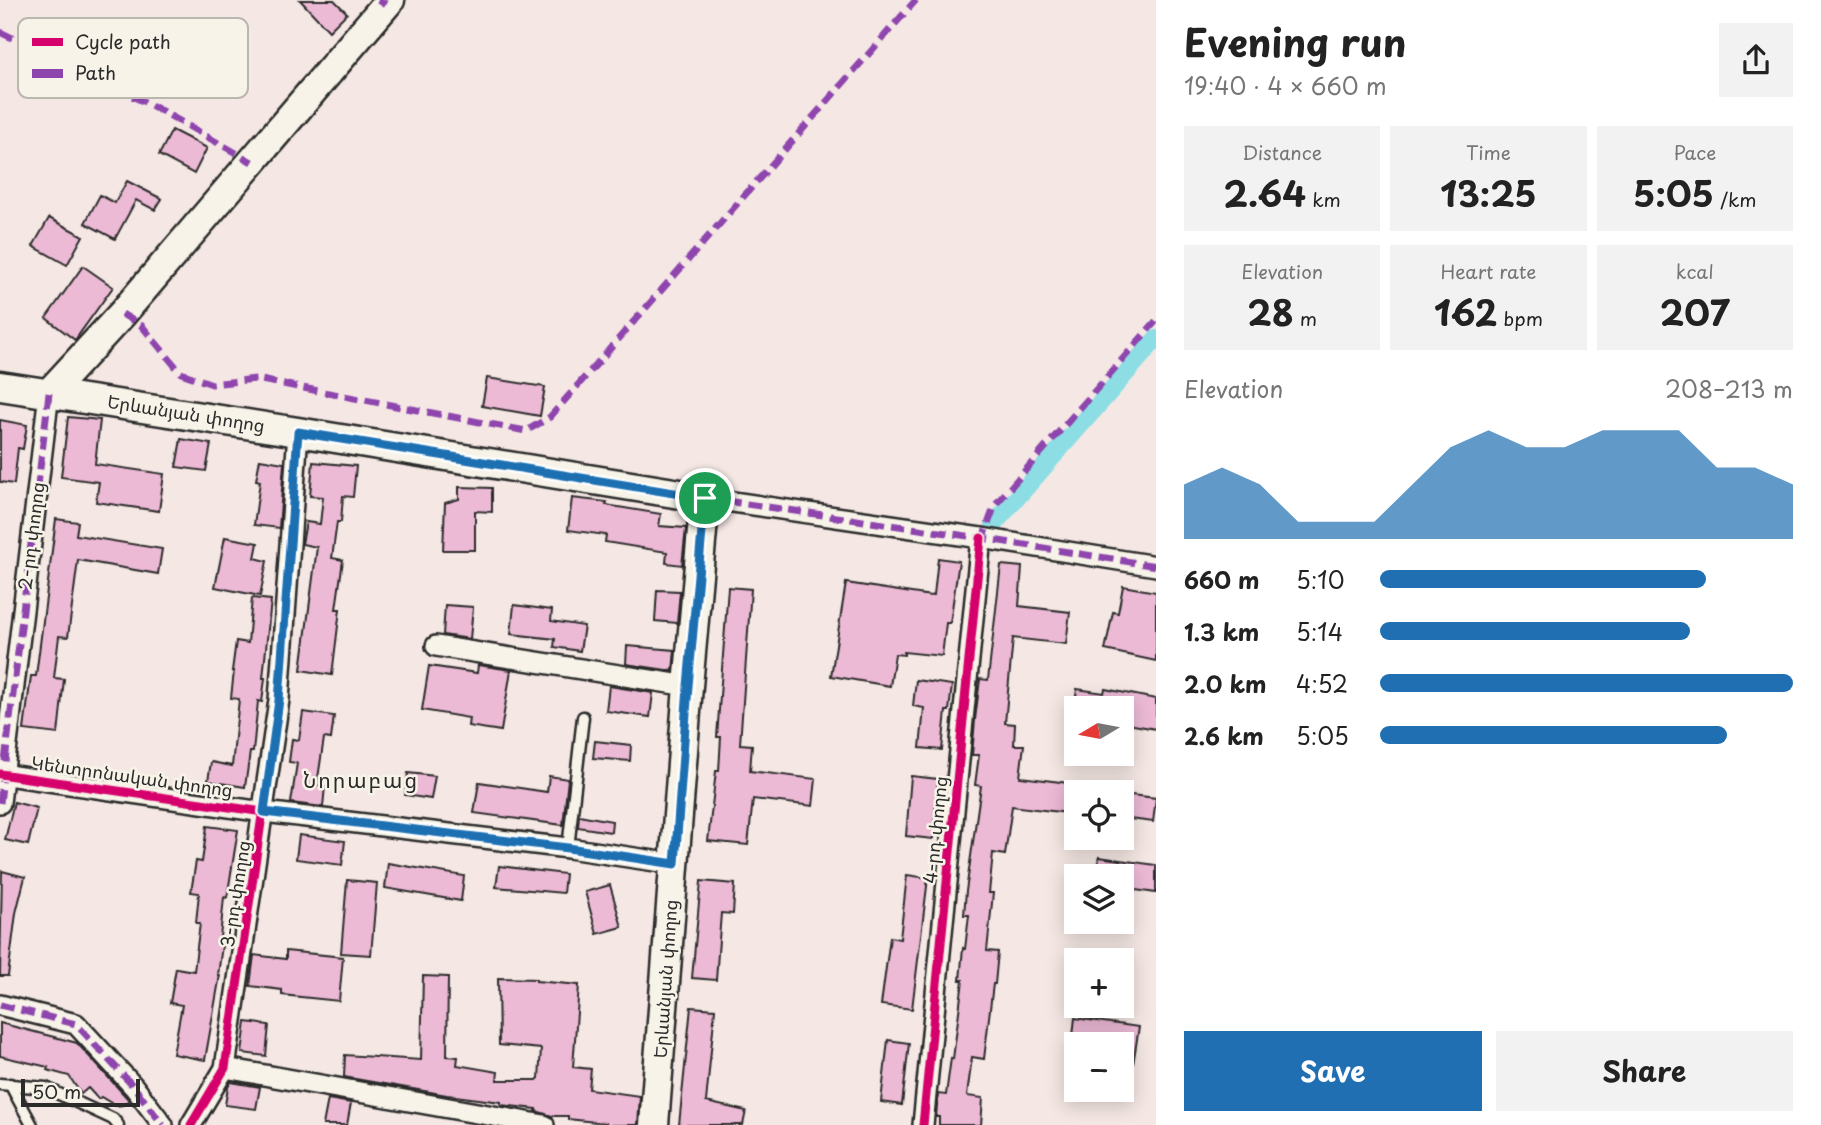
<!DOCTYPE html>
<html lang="en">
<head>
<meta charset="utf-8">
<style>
  :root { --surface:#fff; --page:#f2f2f2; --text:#222; --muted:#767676; --accent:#1f6fb2 }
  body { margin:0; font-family:"Playpen Sans","Noto Sans Armenian",sans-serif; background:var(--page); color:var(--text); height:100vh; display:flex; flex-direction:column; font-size:26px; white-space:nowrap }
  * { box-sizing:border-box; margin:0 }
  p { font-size:23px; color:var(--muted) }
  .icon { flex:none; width:38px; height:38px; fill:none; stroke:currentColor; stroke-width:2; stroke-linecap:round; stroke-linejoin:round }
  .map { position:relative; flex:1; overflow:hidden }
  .sheet { display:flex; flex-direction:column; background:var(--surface); width:665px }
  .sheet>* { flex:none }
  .needle { width:46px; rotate:260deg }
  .controls { position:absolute; left:1064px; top:696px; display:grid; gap:14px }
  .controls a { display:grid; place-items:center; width:70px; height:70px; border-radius:0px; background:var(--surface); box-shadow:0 4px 18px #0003; font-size:35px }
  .scale { position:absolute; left:21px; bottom:18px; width:119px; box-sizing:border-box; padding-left:7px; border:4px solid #2b2b2b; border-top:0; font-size:19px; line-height:24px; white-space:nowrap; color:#2b2b2b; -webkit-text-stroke:5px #f7f3e8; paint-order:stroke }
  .pin { position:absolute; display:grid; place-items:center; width:60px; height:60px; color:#fff; margin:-30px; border:4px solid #fff; border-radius:50%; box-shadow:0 2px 7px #0007 }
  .round { display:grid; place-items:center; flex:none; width:74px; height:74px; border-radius:0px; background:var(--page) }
  .headline { display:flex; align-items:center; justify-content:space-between; height:119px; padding:0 28px }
  h1 { font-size:38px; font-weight:700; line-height:52px }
  .stats { display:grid; grid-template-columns:repeat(3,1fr); gap:10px; height:119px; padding:7px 28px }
  .stats div { display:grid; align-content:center; border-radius:0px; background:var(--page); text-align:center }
  .stats b { font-size:35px; font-weight:700 }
  .stats small { font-size:19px; font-weight:400 }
  .stats p { font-size:19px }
  .chart { height:196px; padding:14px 28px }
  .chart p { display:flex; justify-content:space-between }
  .chart svg { width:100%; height:126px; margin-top:7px; fill:var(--accent); opacity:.7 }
  .button { display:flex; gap:14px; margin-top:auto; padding:14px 28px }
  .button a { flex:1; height:80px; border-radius:0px; background:var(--accent); color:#fff; font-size:28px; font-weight:700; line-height:80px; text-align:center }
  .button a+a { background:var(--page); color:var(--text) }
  ul { padding:0 28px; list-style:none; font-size:23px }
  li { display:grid; grid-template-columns:112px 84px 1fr; align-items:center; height:52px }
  li i { height:18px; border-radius:9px; background:var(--accent) }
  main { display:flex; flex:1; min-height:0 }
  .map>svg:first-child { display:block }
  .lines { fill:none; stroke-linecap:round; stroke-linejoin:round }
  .canal { stroke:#8cdee4; stroke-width:18 }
  .building { fill:#edbad6; stroke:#2b2b2b; stroke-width:2 }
  .lane-casing { stroke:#2b2b2b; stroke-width:15 }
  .street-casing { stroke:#2b2b2b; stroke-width:24 }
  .secondary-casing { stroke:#2b2b2b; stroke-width:33 }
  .lane { stroke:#f7f3e8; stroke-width:10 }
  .street { stroke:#f7f3e8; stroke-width:19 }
  .secondary { stroke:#f7f3e8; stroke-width:28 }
  .quiet { stroke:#8e44ad; stroke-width:7; stroke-dasharray:14 7; stroke-linecap:butt }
  .cycleway-casing { stroke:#f7f3e8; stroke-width:13 }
  .cycleway { stroke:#d6006c; stroke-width:9 }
  .route-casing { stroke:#fff; stroke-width:14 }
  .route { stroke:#1f6fb2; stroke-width:9 }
  .labels { text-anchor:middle; stroke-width:5; stroke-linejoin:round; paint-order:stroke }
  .street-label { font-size:18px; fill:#2b2b2b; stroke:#f7f3e8 }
  .quarter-label { font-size:21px; letter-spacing:2px; fill:#2b2b2b; stroke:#f7f3e8 }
  .key { fill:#f7f3e8; stroke:#bab7af; stroke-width:2 }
  .key-label { font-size:19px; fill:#2b2b2b }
</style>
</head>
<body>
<main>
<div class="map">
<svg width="1156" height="1125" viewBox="0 0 1156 1125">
  <rect width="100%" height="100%" fill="#f5e8e4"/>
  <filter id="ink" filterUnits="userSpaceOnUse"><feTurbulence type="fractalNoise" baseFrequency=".0143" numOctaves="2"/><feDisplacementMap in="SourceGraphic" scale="14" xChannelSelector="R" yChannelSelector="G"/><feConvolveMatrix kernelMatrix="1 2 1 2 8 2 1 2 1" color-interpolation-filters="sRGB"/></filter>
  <g filter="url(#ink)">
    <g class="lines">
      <!-- canal -->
      <path class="canal" d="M 994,524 L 1156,339"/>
    </g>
    <!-- building -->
    <g class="building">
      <path d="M 300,0 L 334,0 L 347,13 L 329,31 Z"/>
      <path d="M 172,130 L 207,148 L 194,174 L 159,155 Z"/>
      <path d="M 127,181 L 162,199 L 155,210 L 136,200 L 115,239 L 85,223 L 100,195 L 115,203 Z"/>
      <path d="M 49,218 L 83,236 L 67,265 L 33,246 Z"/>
      <path d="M 83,266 L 113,287 L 75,340 L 46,318 Z"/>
      <path d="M 487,378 L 545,387 L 540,416 L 482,406 Z"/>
      <path d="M 68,417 L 100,420 L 95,464 L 164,474 L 159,511 L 96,502 L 99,482 L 61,477 Z"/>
      <path d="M 0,420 L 27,425 L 23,449 L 18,448 L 14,484 L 0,482 Z"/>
      <path d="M 181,439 L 211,444 L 206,471 L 176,467 Z"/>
      <path d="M 260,459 L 284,463 L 279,528 L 254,525 L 260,481 L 256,480 Z"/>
      <path d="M 313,462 L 356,466 L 353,497 L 343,496 L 341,522 L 337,522 L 332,558 L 343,560 L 336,609 L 340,609 L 332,675 L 301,670 L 317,547 L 302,544 L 306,522 L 320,524 L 323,497 L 310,496 Z"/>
      <path d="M 459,487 L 492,488 L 492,512 L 475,511 L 475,550 L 443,550 L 445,503 L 459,499 Z"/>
      <path d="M 572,498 L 607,502 L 606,505 L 661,514 L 659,526 L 686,528 L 682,565 L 666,563 L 667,552 L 605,542 L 606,535 L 568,530 Z"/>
      <path d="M 56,519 L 78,522 L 76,535 L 162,549 L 158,574 L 78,560 L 68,637 L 59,636 L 54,678 L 64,679 L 58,734 L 24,730 L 31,676 L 36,676 Z"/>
      <path d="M 225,537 L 258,543 L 255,558 L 267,561 L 260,596 L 215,587 Z"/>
      <path d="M 938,558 L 959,561 L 950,623 L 946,623 L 942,656 L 904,652 L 904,655 L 895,654 L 890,686 L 831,676 L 846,583 L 931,596 L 934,595 Z"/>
      <path d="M 1001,565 L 1022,567 L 1019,606 L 1070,612 L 1066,644 L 1013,638 L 1005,723 L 1015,724 L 1014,745 L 1024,745 L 1020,777 L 1076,784 L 1076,814 L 1012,806 L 1005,855 L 993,853 L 989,893 L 993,893 L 987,951 L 998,952 L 995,984 L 993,984 L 984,1059 L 972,1057 L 967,1096 L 983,1098 L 981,1125 L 939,1125 L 939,1117 L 936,1117 L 938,1094 L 946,1095 L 951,1058 L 953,1059 L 963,980 L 960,980 L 963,948 L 965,949 L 969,915 L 964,915 L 966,891 L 981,786 L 975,785 L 979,755 L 972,755 L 975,720 L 980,679 L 988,680 Z"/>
      <path d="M 1123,586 L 1156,592 L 1156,661 L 1105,650 L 1113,612 L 1118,613 Z"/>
      <path d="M 728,587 L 751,589 L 740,744 L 752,745 L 750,771 L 816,779 L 813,806 L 753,799 L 748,845 L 708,841 L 716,771 L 719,771 L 721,737 L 717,737 Z"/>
      <path d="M 657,590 L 680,591 L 677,623 L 655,621 Z"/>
      <path d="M 252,598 L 271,600 L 263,678 L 265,678 L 262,702 L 258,701 L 253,752 L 250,752 L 245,787 L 208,781 L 211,762 L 232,766 L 239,699 L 231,698 L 234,671 L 232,671 L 236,641 L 248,643 Z"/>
      <path d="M 445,605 L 473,607 L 470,639 L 443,635 Z"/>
      <path d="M 514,605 L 552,610 L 551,621 L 584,626 L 580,651 L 554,647 L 555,639 L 511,634 Z"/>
      <path d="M 627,646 L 675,650 L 673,671 L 626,664 Z"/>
      <path d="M 478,665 L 511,670 L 501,731 L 468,726 L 469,718 L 422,710 L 429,666 L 477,673 Z"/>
      <path d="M 916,680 L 952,685 L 949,711 L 946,711 L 942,750 L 920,748 L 924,708 L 913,706 Z"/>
      <path d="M 609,686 L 653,693 L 650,717 L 606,711 Z"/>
      <path d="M 1077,689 L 1104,693 L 1105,689 L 1156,699 L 1156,729 L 1122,723 L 1122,709 L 1074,709 Z"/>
      <path d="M 303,712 L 334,716 L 331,739 L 324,738 L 317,785 L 325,786 L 323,807 L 291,803 L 297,763 L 289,762 L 292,739 L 299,740 Z"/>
      <path d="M 595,741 L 631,745 L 630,761 L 593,758 Z"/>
      <path d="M 408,773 L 435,776 L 431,799 L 405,795 Z"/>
      <path d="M 549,776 L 568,779 L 563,825 L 474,813 L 479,782 L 547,792 Z"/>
      <path d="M 911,776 L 938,779 L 933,839 L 906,836 Z"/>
      <path d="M 1122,794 L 1156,798 L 1153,822 L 1122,818 Z"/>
      <path d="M 14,802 L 37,808 L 28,845 L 5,840 Z"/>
      <path d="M 579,815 L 612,821 L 611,832 L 578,827 Z"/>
      <path d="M 207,826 L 238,830 L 227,898 L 224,897 L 220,938 L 223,938 L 218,975 L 220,975 L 205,1060 L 173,1054 L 182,1005 L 170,1003 L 176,968 L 194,971 L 200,923 L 196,923 L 199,893 L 191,892 L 196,861 L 202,862 Z"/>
      <path d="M 299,835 L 345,841 L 342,865 L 296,859 Z"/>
      <path d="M 1099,857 L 1156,865 L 1156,893 L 1122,888 L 1122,877 L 1097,877 Z"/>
      <path d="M 388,863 L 464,876 L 461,901 L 385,888 Z"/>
      <path d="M 499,866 L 565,874 L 563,893 L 496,887 Z"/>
      <path d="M 2,871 L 25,877 L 16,913 L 8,976 L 0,976 Z"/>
      <path d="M 907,875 L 928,878 L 912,1009 L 881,1005 L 890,937 L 900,939 Z"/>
      <path d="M 347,880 L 377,883 L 371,955 L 341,953 Z"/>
      <path d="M 701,881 L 735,884 L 733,914 L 721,913 L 716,980 L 692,978 Z"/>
      <path d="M 610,885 L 622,927 L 597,934 L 585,892 Z"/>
      <path d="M 286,951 L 343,957 L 339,1001 L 282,995 L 282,990 L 250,986 L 254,955 L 286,959 Z"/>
      <path d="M 423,976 L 448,977 L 447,1056 L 458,1057 L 457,1065 L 498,1072 L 497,1080 L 537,1080 L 539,1078 L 541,1049 L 499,1045 L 498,978 L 536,979 L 536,981 L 579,985 L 573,1067 L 591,1069 L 589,1089 L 640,1096 L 638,1125 L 605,1125 L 606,1123 L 568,1119 L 568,1116 L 552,1116 L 536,1111 L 536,1109 L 501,1105 L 501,1102 L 447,1095 L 344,1077 L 345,1055 L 421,1060 Z"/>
      <path d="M 691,1007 L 715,1009 L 706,1102 L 746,1111 L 743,1125 L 679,1125 Z"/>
      <path d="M 1075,1018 L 1139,1027 L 1129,1089 L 1122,1088 L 1122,1045 L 1072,1045 Z"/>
      <path d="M 246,1022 L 269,1025 L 266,1056 L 242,1053 Z"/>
      <path d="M 0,1023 L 77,1043 L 129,1100 L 123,1105 L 116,1106 L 101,1097 L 98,1099 L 88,1088 L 81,1094 L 69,1076 L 47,1070 L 48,1067 L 0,1056 Z"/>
      <path d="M 888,1040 L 909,1043 L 902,1105 L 881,1102 Z"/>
      <path d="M 231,1082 L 260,1087 L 256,1109 L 225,1105 L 228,1087 Z"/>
      <path d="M 328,1099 L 351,1103 L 347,1125 L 323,1125 Z"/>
    </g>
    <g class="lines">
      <defs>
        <g id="lane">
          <path d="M 568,848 L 583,717"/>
          <path d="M 0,1084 L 46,1088 L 113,1119 L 118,1125"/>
          <path d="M 10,1084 L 32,1125"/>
        </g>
        <g id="street">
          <path d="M 705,498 L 981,538 L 1156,566"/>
          <path d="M 436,646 L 688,686"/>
          <path d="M 0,774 L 264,812 L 568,848 L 675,864"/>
          <path d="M 0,803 L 49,393"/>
          <path d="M 0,1005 L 76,1024 L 134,1087 L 163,1125"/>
          <path d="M 225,1068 L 544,1125"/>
          <path d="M 191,1125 L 225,1068 L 279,700 L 298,432"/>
          <path d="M 923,1125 L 981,538"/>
        </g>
        <g id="secondary">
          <path d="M 0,386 L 298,432 L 705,498 L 688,686 L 654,1125"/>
          <path d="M 49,393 L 122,314 L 390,0"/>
        </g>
      </defs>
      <!-- lane casing -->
      <use href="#lane" class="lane-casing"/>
      <!-- street casing -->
      <use href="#street" class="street-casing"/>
      <!-- secondary casing -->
      <use href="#secondary" class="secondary-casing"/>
      <!-- lane -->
      <use href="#lane" class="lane"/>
      <!-- street -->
      <use href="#street" class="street"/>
      <!-- secondary -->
      <use href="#secondary" class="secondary"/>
      <!-- quiet -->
      <g class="quiet">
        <path d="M 378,0 L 386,4"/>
        <path d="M 0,32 L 151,105 L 252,162"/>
        <path d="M 122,314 L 142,326 L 181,373 L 212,384 L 256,379 L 526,431 L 550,417 L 916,0"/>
        <path d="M 705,498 L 981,538 L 1156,566"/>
        <path d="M 981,543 L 995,505 L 1156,321"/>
        <path d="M 0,803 L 49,393"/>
        <path d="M 0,1005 L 76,1024 L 134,1087 L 163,1125"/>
      </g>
      <defs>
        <g id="cycleway">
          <path d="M 0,774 L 264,812 L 568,848 L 675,864"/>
          <path d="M 191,1125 L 225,1068 L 279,700 L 298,432"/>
          <path d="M 923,1125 L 981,538"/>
        </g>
      </defs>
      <!-- cycleway casing -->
      <use href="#cycleway" class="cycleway-casing"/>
      <!-- cycleway -->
      <use href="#cycleway" class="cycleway"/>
    </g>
  </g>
  <g class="lines" filter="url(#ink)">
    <defs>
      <path id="route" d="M 298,432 L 705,498 L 688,686 L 675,864 L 568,848 L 264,812 L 279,700 Z"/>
    </defs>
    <!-- route casing -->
    <use href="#route" class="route-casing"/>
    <!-- route -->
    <use href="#route" class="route"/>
  </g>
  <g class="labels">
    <!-- street labels -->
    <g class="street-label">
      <text transform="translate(186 414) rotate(9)" y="6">Երևանյան փողոց</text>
      <text transform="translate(32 536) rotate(-83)" y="6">2-րդ փողոց</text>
      <text transform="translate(132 777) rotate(8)" y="6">Կենտրոնական փողոց</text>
      <text transform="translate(936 830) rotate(-84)" y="6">4-րդ փողոց</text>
      <text transform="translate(236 894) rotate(-81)" y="6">3-րդ փողոց</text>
      <text transform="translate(666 979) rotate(-86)" y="6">Երևանյան փողոց</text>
    </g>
    <!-- quarter labels -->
    <g class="quarter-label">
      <text x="361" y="788">Նորաբաց</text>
    </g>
  </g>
  <!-- legend -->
  <rect x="18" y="18" width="230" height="80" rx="10" class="key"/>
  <rect x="32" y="38" width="31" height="8" fill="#d6006c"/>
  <rect x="32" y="69" width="31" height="9" fill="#8e44ad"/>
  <g class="key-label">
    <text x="75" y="49">Cycle path</text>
    <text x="75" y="80">Path</text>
  </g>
</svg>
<div class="controls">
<a><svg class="needle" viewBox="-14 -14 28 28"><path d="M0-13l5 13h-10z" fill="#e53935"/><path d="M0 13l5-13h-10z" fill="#767676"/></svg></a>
<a><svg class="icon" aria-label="locate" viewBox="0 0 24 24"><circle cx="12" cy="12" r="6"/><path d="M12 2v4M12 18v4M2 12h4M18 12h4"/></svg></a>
<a><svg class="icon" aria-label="layers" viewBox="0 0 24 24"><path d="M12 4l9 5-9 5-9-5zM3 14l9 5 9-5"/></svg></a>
<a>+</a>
<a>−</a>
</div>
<div class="scale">50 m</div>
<div class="pin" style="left:705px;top:498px;background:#1e9e55"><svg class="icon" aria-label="arrive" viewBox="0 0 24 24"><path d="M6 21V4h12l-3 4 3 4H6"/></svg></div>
</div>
<section class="sheet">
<div class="headline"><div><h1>Evening run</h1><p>19:40 · 4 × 660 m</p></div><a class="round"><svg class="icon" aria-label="share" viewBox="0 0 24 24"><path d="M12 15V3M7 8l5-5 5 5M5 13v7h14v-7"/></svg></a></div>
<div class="stats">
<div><p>Distance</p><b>2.64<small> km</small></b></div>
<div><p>Time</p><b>13:25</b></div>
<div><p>Pace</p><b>5:05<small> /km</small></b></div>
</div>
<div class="stats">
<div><p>Elevation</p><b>28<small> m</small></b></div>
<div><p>Heart rate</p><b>162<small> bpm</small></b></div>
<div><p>kcal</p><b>207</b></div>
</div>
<div class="chart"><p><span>Elevation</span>208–213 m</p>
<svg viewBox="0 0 160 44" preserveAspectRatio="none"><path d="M0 44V25L10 19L20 25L30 38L40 38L50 38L60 25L70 12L80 6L90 12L100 12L110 6L120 6L130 6L140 19L150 19L160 25V44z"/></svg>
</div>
<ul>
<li><b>660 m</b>5:10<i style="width:79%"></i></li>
<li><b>1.3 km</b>5:14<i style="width:75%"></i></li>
<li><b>2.0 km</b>4:52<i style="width:100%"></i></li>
<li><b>2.6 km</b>5:05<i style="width:84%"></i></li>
</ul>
<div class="button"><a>Save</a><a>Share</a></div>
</section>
</main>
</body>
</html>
